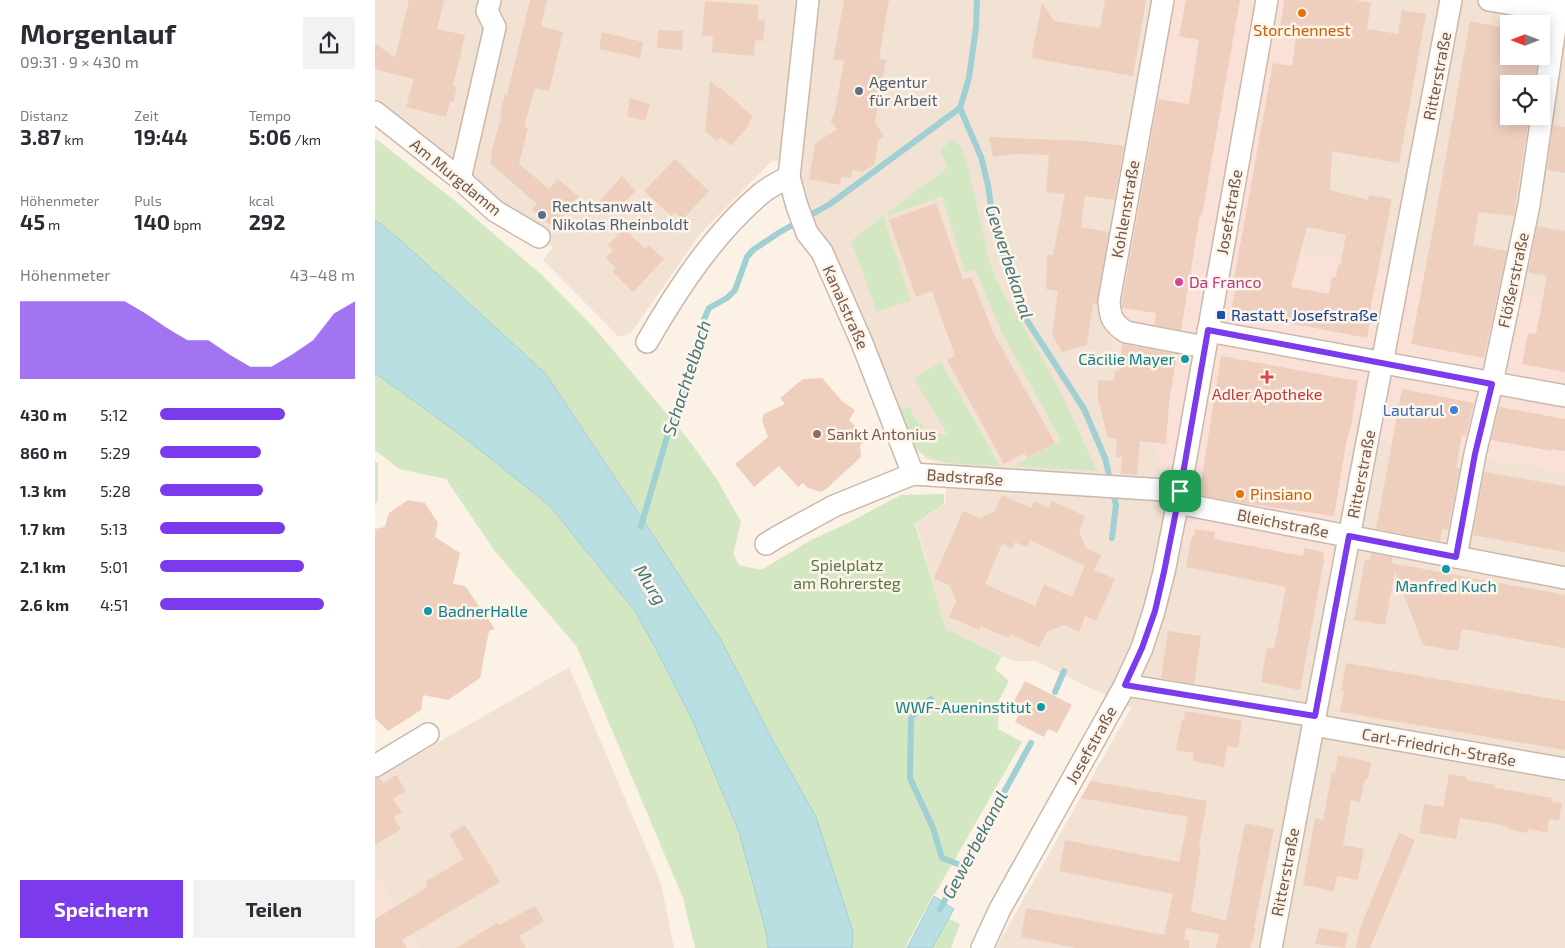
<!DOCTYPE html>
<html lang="de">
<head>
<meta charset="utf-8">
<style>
  :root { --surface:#fff; --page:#f2f2f3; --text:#2b2b33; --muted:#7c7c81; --accent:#7c3aed }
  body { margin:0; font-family:"Exo 2",sans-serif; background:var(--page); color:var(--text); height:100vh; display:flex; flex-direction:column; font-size:19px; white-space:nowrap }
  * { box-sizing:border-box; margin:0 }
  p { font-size:16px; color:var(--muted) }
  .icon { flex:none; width:28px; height:28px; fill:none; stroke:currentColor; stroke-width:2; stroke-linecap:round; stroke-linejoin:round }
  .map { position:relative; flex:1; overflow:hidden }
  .side { display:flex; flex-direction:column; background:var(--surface); width:375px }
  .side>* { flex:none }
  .needle { width:32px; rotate:270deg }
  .tools { position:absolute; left:1125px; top:15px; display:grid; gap:10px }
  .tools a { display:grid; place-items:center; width:50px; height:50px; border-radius:0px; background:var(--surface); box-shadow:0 2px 12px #0003; font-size:25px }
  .pin { position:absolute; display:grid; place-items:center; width:42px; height:42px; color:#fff; margin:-21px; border-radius:10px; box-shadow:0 2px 8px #0006 }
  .round { display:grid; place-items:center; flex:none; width:52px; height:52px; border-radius:0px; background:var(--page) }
  .headline { display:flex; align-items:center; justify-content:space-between; height:85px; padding:0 20px }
  h1 { font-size:28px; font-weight:700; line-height:38px }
  .stats { display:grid; grid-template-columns:repeat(3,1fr); gap:8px; height:85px; padding:5px 20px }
  .stats div { display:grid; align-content:center }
  .stats b { font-size:21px; font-weight:700 }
  .stats small { font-size:14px; font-weight:400 }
  .stats p { font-size:14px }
  .chart { height:140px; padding:10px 20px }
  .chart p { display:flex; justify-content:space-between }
  .chart svg { width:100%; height:90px; margin-top:5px; fill:var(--accent); opacity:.7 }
  .button { display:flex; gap:10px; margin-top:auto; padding:10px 20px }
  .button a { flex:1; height:58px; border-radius:0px; background:var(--accent); color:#fff; font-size:20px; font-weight:700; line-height:58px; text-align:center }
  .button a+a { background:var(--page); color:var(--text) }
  ul { padding:0 20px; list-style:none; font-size:16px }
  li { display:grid; grid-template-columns:80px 60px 1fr; align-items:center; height:38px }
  li i { height:12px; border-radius:6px; background:var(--accent) }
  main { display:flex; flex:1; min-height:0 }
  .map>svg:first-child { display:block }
  .residential { fill:#f2e2d3; fill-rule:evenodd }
  .commercial { fill:#fae1d8 }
  .green { fill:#d4e7c3 }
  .water { fill:#badfe3; stroke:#a0cfd4 }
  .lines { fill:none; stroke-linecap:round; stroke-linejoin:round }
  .stream { stroke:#a0cfd4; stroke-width:6 }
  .building { fill:#eecebd; fill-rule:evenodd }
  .minor-casing { stroke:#cbb8ab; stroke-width:24 }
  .minor { stroke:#fff; stroke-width:21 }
  .route-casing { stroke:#fff; stroke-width:10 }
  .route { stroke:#7c3aed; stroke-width:6 }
  .food-dot { fill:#e8710a; stroke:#fef5ea; stroke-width:2 }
  .service-dot { fill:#5c6f8a; stroke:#fef5ea; stroke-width:2 }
  .hotel-dot { fill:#d1479c; stroke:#fef5ea; stroke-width:2 }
  .transit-dot { fill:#1a4fb4; stroke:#fef5ea; stroke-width:2 }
  .culture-dot { fill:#0f9aa8; stroke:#fef5ea; stroke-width:2 }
  .health-dot { fill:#e0444e; stroke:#fef5ea; stroke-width:2 }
  .shop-dot { fill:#3f7fe0; stroke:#fef5ea; stroke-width:2 }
  .education-dot { fill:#8d6e63; stroke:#fef5ea; stroke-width:2 }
  .labels { text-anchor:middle; stroke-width:5; stroke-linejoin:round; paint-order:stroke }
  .food-label { font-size:16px; fill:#c56008; stroke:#fef5ea }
  .street-label { font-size:16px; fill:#71574b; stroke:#fef5ea }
  .service-label { font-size:16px; fill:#4e5e75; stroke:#fef5ea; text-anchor:start }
  .hotel-label { font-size:16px; fill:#b23c85; stroke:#fef5ea; text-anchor:start }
  .transit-label { font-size:16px; fill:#164399; stroke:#fef5ea; text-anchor:start }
  .culture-label { font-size:16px; fill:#0d838f; stroke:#fef5ea; text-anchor:end }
  .health-label { font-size:16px; fill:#be3a42; stroke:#fef5ea }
  .shop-label { font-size:16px; fill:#366cbe; stroke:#fef5ea; text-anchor:end }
  .education-label { font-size:16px; fill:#785e54; stroke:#fef5ea; text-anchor:start }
  .park-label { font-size:16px; fill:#574; stroke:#fef5ea }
  .water-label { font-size:18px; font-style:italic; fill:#43777d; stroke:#fef5ea }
</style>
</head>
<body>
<main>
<section class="side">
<div class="headline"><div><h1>Morgenlauf</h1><p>09:31 · 9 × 430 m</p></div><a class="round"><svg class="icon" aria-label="share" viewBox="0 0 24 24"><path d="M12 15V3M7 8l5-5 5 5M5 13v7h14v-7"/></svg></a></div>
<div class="stats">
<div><p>Distanz</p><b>3.87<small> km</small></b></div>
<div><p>Zeit</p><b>19:44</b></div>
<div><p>Tempo</p><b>5:06<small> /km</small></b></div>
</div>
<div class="stats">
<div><p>Höhenmeter</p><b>45<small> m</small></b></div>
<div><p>Puls</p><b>140<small> bpm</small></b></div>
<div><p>kcal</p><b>292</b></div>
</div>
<div class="chart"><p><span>Höhenmeter</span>43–48 m</p>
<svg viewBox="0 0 160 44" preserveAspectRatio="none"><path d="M0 44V6L10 6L20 6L30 6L40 6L50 6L60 12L70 19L80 25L90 25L100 32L110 38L120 38L130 32L140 25L150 12L160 6V44z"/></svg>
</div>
<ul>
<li><b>430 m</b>5:12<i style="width:64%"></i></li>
<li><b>860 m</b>5:29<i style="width:52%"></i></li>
<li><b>1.3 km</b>5:28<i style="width:53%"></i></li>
<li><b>1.7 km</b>5:13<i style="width:64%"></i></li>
<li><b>2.1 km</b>5:01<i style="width:74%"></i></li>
<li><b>2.6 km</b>4:51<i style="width:84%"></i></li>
</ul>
<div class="button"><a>Speichern</a><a>Teilen</a></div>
</section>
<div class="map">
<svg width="1190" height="948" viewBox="0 0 1190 948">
  <rect width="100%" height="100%" fill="#fbf1e4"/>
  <!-- residential -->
  <g class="residential">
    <path d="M 0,0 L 1190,0 L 1190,948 L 621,948 L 756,708 L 661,661 L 639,661 L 571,629 L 541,524 L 570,504 L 572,465 L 552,459 L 536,446 L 424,184 L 427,161 L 397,161 L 325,234 L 256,333 L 244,337 L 168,260 L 178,247 L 124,207 L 59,147 L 0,101 ZM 1134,24 L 1166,24 L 1166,56 L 1134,56 ZM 1134,84 L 1166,84 L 1166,116 L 1134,116 Z"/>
    <path d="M 194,667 L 286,883 L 299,948 L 45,948 L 0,874 L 0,779 Z"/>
  </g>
  <!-- commercial -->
  <g class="commercial">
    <path d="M 779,0 L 977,0 L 925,252 L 1190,299 L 1190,473 L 993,437 L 967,574 L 795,540 L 802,503 L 723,313 Z"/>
    <path d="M 0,874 L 45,948 L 0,948 Z"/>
  </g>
  <!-- green -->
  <g class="green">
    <path d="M 0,138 L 79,200 L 167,275 L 221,330 L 313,439 L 343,481 L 366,522 L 358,554 L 364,565 L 386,570 L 436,540 L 467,526 L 526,495 L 569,494 L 569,504 L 540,524 L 571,629 L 627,656 L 620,669 L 634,681 L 624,700 L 623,729 L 647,742 L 560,894 L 558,895 L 530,948 L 477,948 L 478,932 L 441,817 L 397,739 L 346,640 L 267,518 L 171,374 L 22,237 L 0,220 Z"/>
    <path d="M 579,138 L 586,146 L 593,166 L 614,260 L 625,288 L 665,354 L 689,399 L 722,471 L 639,466 L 686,440 L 626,331 L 600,269 L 590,272 L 567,196 L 513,216 L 512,213 L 573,167 L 565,151 Z"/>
    <path d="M 508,216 L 536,300 L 502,312 L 476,241 Z"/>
    <path d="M 566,362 L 625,466 C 599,464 554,468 538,444 C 532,435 528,422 524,412 L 534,406 C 543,426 551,433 573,435 L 539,378 Z"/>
    <path d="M 0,373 L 90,438 L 174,505 L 260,611 L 281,649 L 316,717 L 364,832 L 391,931 L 393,948 L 320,948 L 308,898 L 202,647 L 119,550 L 71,479 L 24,469 L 0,450 Z"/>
    <path d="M 0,461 L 3,463 L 3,500 L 0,505 Z"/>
    <path d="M 572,918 L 585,924 L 576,948 L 557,948 Z"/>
  </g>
  <!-- water -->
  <g class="water">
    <path d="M 0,220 L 22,237 L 171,374 L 267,518 L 346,640 L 397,739 L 441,817 L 478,932 L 477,948 L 393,948 L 391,931 L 364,832 L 316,717 L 281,649 L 260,611 L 174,505 L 90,438 L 0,373 Z"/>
    <path d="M 559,896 L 579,909 L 557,948 L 532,948 Z"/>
  </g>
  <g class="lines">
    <!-- stream -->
    <g class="stream">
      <path d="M 602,0 L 601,27 L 594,78 L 585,108 L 606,157 L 613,185 L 619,227 L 631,266 L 651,319 L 709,409 L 730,458 L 741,505 L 737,538"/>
      <path d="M 266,526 L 294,430 L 311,385 L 330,317 L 334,308 L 352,298 L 360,290 L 372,257 L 378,250 L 405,232 L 455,204 L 585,108"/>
      <path d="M 680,692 L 689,671"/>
      <path d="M 556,699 L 536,718 L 535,778 L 558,828 L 567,858 L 588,866"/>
      <path d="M 565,909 L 656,743"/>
    </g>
  </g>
  <!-- building -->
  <g class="building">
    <path d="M 34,0 L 69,0 L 62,29 L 90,35 L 78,86 L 82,87 L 78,102 L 75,102 L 71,117 L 31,107 L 39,79 L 0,69 L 0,43 L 20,58 Z"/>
    <path d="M 155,0 L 172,0 L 166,26 L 188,32 L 174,91 L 160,88 L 149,127 L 153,128 L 144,164 L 174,189 L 183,179 L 204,197 L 178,227 L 157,209 L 162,204 L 115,163 L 117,155 L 116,154 L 127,113 L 125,113 L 130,94 L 132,95 Z"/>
    <path d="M 469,0 L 514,0 L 504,59 L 511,60 L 500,123 L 509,136 L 503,141 L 500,164 L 488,172 L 478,170 L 476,178 L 466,177 L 465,185 L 434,179 L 440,144 L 462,129 L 455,120 L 459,116 L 469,61 L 458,60 Z"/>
    <path d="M 730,0 L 771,0 L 758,76 L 656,58 L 667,3 L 679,21 L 725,28 Z"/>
    <path d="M 811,0 L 865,0 L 827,215 L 825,215 L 806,330 L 779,325 L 781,313 L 747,308 L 747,302 L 783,99 L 814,104 L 824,40 L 804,36 Z"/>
    <path d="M 909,0 L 979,0 L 996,3 L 992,29 L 1023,34 L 1027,10 L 1051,14 L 1024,163 L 957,151 L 955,190 L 993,200 L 994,195 L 1017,199 L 993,321 L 995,322 L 992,338 L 856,312 L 860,291 L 857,290 L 898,63 L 917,66 L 922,32 L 905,29 ZM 932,227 L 971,235 L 965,265 L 963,265 L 961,277 L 957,277 L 954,294 L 916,287 Z"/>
    <path d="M 330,1 L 384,5 L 382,20 L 390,21 L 388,41 L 380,40 L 379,56 L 337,52 L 338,36 L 327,36 Z"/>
    <path d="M 1095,21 L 1134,29 L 1134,56 L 1163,56 L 1159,84 L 1134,84 L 1134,106 L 1129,127 L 1154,116 L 1139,216 L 1104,212 L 1098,245 L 1132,251 L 1109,358 L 1036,344 L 1059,224 Z"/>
    <path d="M 283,30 L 308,31 L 307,50 L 282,48 Z"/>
    <path d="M 227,32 L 268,42 L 265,58 L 224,49 Z"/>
    <path d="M 335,81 L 344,89 L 346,88 L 378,117 L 373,124 L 374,125 L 356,146 L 346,137 L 342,141 L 330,131 Z"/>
    <path d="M 255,98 L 275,104 L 270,121 L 252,116 Z"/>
    <path d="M 1178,125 L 1190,127 L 1190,173 L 1172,170 Z"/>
    <path d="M 614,137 L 710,141 L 749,146 L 739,200 L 710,196 L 706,227 L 734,232 L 722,304 L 718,303 L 712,345 L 687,352 L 677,335 L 683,291 L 671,289 L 672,255 L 678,255 L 690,194 L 671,192 L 674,155 L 638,154 L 618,157 Z"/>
    <path d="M 300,159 L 334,191 L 308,219 L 300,212 L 297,216 L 292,212 L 269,191 Z"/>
    <path d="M 247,176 L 261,191 L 237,214 L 225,201 Z"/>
    <path d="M 561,203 L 588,280 L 596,277 L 619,334 L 680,443 L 652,458 L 649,453 L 629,464 L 572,360 L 580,356 L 557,291 L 541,297 L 514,220 Z"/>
    <path d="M 1162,226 L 1190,231 L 1190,372 L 1147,364 L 1153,333 L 1161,334 L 1172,276 L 1153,273 Z"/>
    <path d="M 249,228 L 270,249 L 273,245 L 289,259 L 258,292 L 238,272 L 241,268 L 231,258 L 238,250 L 233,245 Z"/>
    <path d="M 747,344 L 802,354 L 794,403 L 791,444 L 765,441 L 762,475 L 746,474 L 747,457 L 741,457 L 742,439 L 733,438 L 723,400 L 723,380 L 739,381 L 740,371 L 744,371 Z"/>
    <path d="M 846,356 L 983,381 L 976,426 L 971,444 L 959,516 L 867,503 L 824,495 Z"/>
    <path d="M 447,378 L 468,402 L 480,410 L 474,420 L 492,439 L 485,445 L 486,457 L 450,490 L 446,492 L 433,488 L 428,483 L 423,487 L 404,466 L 379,487 L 360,464 L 393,437 L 387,421 L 389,414 L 410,404 L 405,398 L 428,379 Z"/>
    <path d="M 1027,389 L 1099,403 L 1091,436 L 1087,435 L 1081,467 L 1085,468 L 1073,530 L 1067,529 L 1065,541 L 1001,529 Z"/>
    <path d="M 1124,407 L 1190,419 L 1190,451 L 1177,449 L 1177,451 L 1116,440 Z"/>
    <path d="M 1109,472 L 1190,486 L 1190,552 L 1098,535 Z"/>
    <path d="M 627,495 L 656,508 L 659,501 L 673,508 L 677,501 L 710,516 L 704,531 L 711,548 L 726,555 L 719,570 L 712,567 L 740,579 L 721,621 L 710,616 L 704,632 L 689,625 L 672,632 L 664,647 L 635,634 L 634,638 L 606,626 L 604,630 L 574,617 L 581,602 L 575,586 L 559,578 L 588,511 L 604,518 L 619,512 ZM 655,540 L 710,566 L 697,597 L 669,585 L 660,606 L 610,584 L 627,544 L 637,549 L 640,542 L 652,547 Z"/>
    <path d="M 33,500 L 50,503 L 63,523 L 60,537 L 85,553 L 78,584 L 90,586 L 120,629 L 114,631 L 105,678 L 73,700 L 48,695 L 46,710 L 13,731 L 0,718 L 0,529 L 10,527 L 14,513 Z"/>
    <path d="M 820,529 L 840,532 L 839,539 L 928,556 L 929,548 L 949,552 L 948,560 L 949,560 L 925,690 L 886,682 L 892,648 L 899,649 L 911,587 L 811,567 L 817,536 L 819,536 Z"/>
    <path d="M 996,553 L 1018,557 L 1016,563 L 1190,595 L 1190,648 L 1087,629 L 1083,651 L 1048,645 L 1020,571 L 1010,625 L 979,620 L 990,559 L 995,560 Z"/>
    <path d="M 793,631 L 826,636 L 819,684 L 786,678 Z"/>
    <path d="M 971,663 L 1190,701 L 1190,750 L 965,712 L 969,691 L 966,691 Z"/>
    <path d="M 650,681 L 697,705 L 682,733 L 673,729 L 669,737 L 640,722 L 644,714 L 635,709 Z"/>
    <path d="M 810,711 L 867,721 L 863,748 L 852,746 L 849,767 L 818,761 L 819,753 L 801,750 L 807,719 L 809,719 Z"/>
    <path d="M 963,755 L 996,762 L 993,779 L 990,779 L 985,802 L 976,800 L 968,845 L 989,849 L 983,880 L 962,876 L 959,891 L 928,885 L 940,818 L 948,820 L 957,772 L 960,773 Z"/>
    <path d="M 1074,774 L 1092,777 L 1091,780 L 1120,785 L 1120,788 L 1178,798 L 1177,802 L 1187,803 L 1184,821 L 1174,819 L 1172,833 L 1153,829 L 1152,833 L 1133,829 L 1133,826 L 1085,818 L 1081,839 L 1044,833 L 1049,804 L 1068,807 Z"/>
    <path d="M 21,775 L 31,791 L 18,799 L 27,812 L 18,817 L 26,829 L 0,845 L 0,778 L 4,777 L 8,783 Z"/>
    <path d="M 716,781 L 832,801 L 824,846 L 826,847 L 816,911 L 851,921 L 870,823 L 899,829 L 879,928 L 881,929 L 875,948 L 841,948 L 844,934 L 811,928 L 809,939 L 814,940 L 814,948 L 702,948 L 646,937 L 651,908 L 789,935 L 798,894 L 684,871 L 690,840 L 804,862 L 813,817 L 706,798 Z"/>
    <path d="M 90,825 L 125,882 L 27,940 L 32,948 L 0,948 L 0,919 L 53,887 L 50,882 L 89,859 L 74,834 Z"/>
    <path d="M 1024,833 L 1040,840 L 995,948 L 981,948 L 985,928 Z"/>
    <path d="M 160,906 L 169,921 L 144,936 L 151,948 L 81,948 L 122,923 L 124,925 Z"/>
    <path d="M 944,928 L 973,933 L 970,948 L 940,944 Z"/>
  </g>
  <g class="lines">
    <defs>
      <g id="minor">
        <path d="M 433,0 L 414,177 L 422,206 L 432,233 L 447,252 L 487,343 L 538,474"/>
        <path d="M 788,0 L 734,301 C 735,317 737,323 751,332 L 830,347"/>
        <path d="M 1114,0 L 1190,13"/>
        <path d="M 0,112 L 85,179 L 120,211 L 164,237"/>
        <path d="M 85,179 L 120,27 L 112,11 L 115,0"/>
        <path d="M 833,331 L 1190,396"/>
        <path d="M 272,342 C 303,288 340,232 388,192 C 396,186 406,181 414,177"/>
        <path d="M 802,503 L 1190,578"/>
        <path d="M 391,544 L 404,536 L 459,506 L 538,474 L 805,491"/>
        <path d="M 1081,557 L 1100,454 L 1117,383 L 1154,205 L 1184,0"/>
        <path d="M 750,685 L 940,716"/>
        <path d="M 938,725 L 1190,769"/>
        <path d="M 0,766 L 53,734"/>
        <path d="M 607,948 L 625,909 L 750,685 L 767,648 L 779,611 L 789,572 L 805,491 L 892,0"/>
        <path d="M 896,948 L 1076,0"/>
      </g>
    </defs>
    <!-- minor casing -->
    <use href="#minor" class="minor-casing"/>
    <!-- minor -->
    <use href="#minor" class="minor"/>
  </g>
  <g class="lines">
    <defs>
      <path id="route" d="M 833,330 L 1117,384 L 1100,454 L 1081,557 L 974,536 L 940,716 L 750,685 L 767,648 L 780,611 L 789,572 L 805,491 Z"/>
    </defs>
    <!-- route casing -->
    <use href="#route" class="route-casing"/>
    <!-- route -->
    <use href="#route" class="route"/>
  </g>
  <!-- markers -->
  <g class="food-dot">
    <circle cx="927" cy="13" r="5"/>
    <circle cx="865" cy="494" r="5"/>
  </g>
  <g class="service-dot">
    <circle cx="484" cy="91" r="5"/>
    <circle cx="167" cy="215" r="5"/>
  </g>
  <circle class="hotel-dot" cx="804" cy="282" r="5"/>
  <rect class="transit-dot" x="841" y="310" width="10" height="10" rx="2.5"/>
  <g class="culture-dot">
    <circle cx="810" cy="359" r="5"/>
    <circle cx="1071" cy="569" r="5"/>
    <circle cx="53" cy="611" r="5"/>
    <circle cx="666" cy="707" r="5"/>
  </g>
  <path class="health-dot" d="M889.5 369.5h5v5h5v5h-5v5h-5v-5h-5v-5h5z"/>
  <circle class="shop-dot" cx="1079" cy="410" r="5"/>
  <circle class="education-dot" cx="442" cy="434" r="5"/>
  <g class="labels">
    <!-- food labels -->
    <g class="food-label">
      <text x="927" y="36">Storchennest</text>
      <text x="875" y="500" text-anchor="start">Pinsiano</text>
    </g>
    <!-- street labels -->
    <g class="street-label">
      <text transform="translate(1062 76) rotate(-79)" y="6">Ritterstraße</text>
      <text transform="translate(81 177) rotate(39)" y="6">Am Murgdamm</text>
      <text transform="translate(750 209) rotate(-80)" y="6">Kohlenstraße</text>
      <text transform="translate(854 212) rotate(-80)" y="6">Josefstraße</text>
      <text transform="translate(1138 280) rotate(-78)" y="6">Flößerstraße</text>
      <text transform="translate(471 307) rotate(66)" y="6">Kanalstraße</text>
      <text transform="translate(986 474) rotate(-79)" y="6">Ritterstraße</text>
      <text transform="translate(590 477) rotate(4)" y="6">Badstraße</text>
      <text transform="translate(908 523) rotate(11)" y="6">Bleichstraße</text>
      <text transform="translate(716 745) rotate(-61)" y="6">Josefstraße</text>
      <text transform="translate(1064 747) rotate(10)" y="6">Carl-Friedrich-Straße</text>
      <text transform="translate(910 872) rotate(-79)" y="6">Ritterstraße</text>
    </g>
    <!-- service labels -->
    <g class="service-label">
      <text x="494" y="88">Agentur<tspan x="494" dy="18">für Arbeit</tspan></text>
      <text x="177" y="212">Rechtsanwalt<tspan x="177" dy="18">Nikolas Rheinboldt</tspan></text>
    </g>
    <!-- hotel labels -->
    <g class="hotel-label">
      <text x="814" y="288">Da Franco</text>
    </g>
    <!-- transit labels -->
    <g class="transit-label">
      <text x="856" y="321">Rastatt, Josefstraße</text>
    </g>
    <!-- culture labels -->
    <g class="culture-label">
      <text x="800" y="365">Cäcilie Mayer</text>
      <text x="1071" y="592" text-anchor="middle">Manfred Kuch</text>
      <text x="63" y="617" text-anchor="start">BadnerHalle</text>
      <text x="656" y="713">WWF-Aueninstitut</text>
    </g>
    <!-- health labels -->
    <g class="health-label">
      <text x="892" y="400">Adler Apotheke</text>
    </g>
    <!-- shop labels -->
    <g class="shop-label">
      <text x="1069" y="416">Lautarul</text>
    </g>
    <!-- education labels -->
    <g class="education-label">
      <text x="452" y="440">Sankt Antonius</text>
    </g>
    <!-- park labels -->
    <g class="park-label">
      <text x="472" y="571">Spielplatz<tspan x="472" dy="18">am Rohrersteg</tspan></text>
    </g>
    <!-- water labels -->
    <g class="water-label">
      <text transform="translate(634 262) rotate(72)" y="6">Gewerbekanal</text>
      <text transform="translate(312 378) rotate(-72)" y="6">Schachtelbach</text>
      <text transform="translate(275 585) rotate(58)" y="6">Murg</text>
      <text transform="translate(600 845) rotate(-62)" y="6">Gewerbekanal</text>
    </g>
  </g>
</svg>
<div class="tools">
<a><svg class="needle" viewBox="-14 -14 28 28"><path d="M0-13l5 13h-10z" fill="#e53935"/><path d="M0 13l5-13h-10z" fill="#7c7c81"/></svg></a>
<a><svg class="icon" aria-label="locate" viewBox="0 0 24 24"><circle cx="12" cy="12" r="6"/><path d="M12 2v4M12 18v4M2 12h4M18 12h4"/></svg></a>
</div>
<div class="pin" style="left:805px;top:491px;background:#1e9e55"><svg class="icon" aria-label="arrive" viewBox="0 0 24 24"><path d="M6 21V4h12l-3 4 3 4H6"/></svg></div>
</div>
</main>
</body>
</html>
